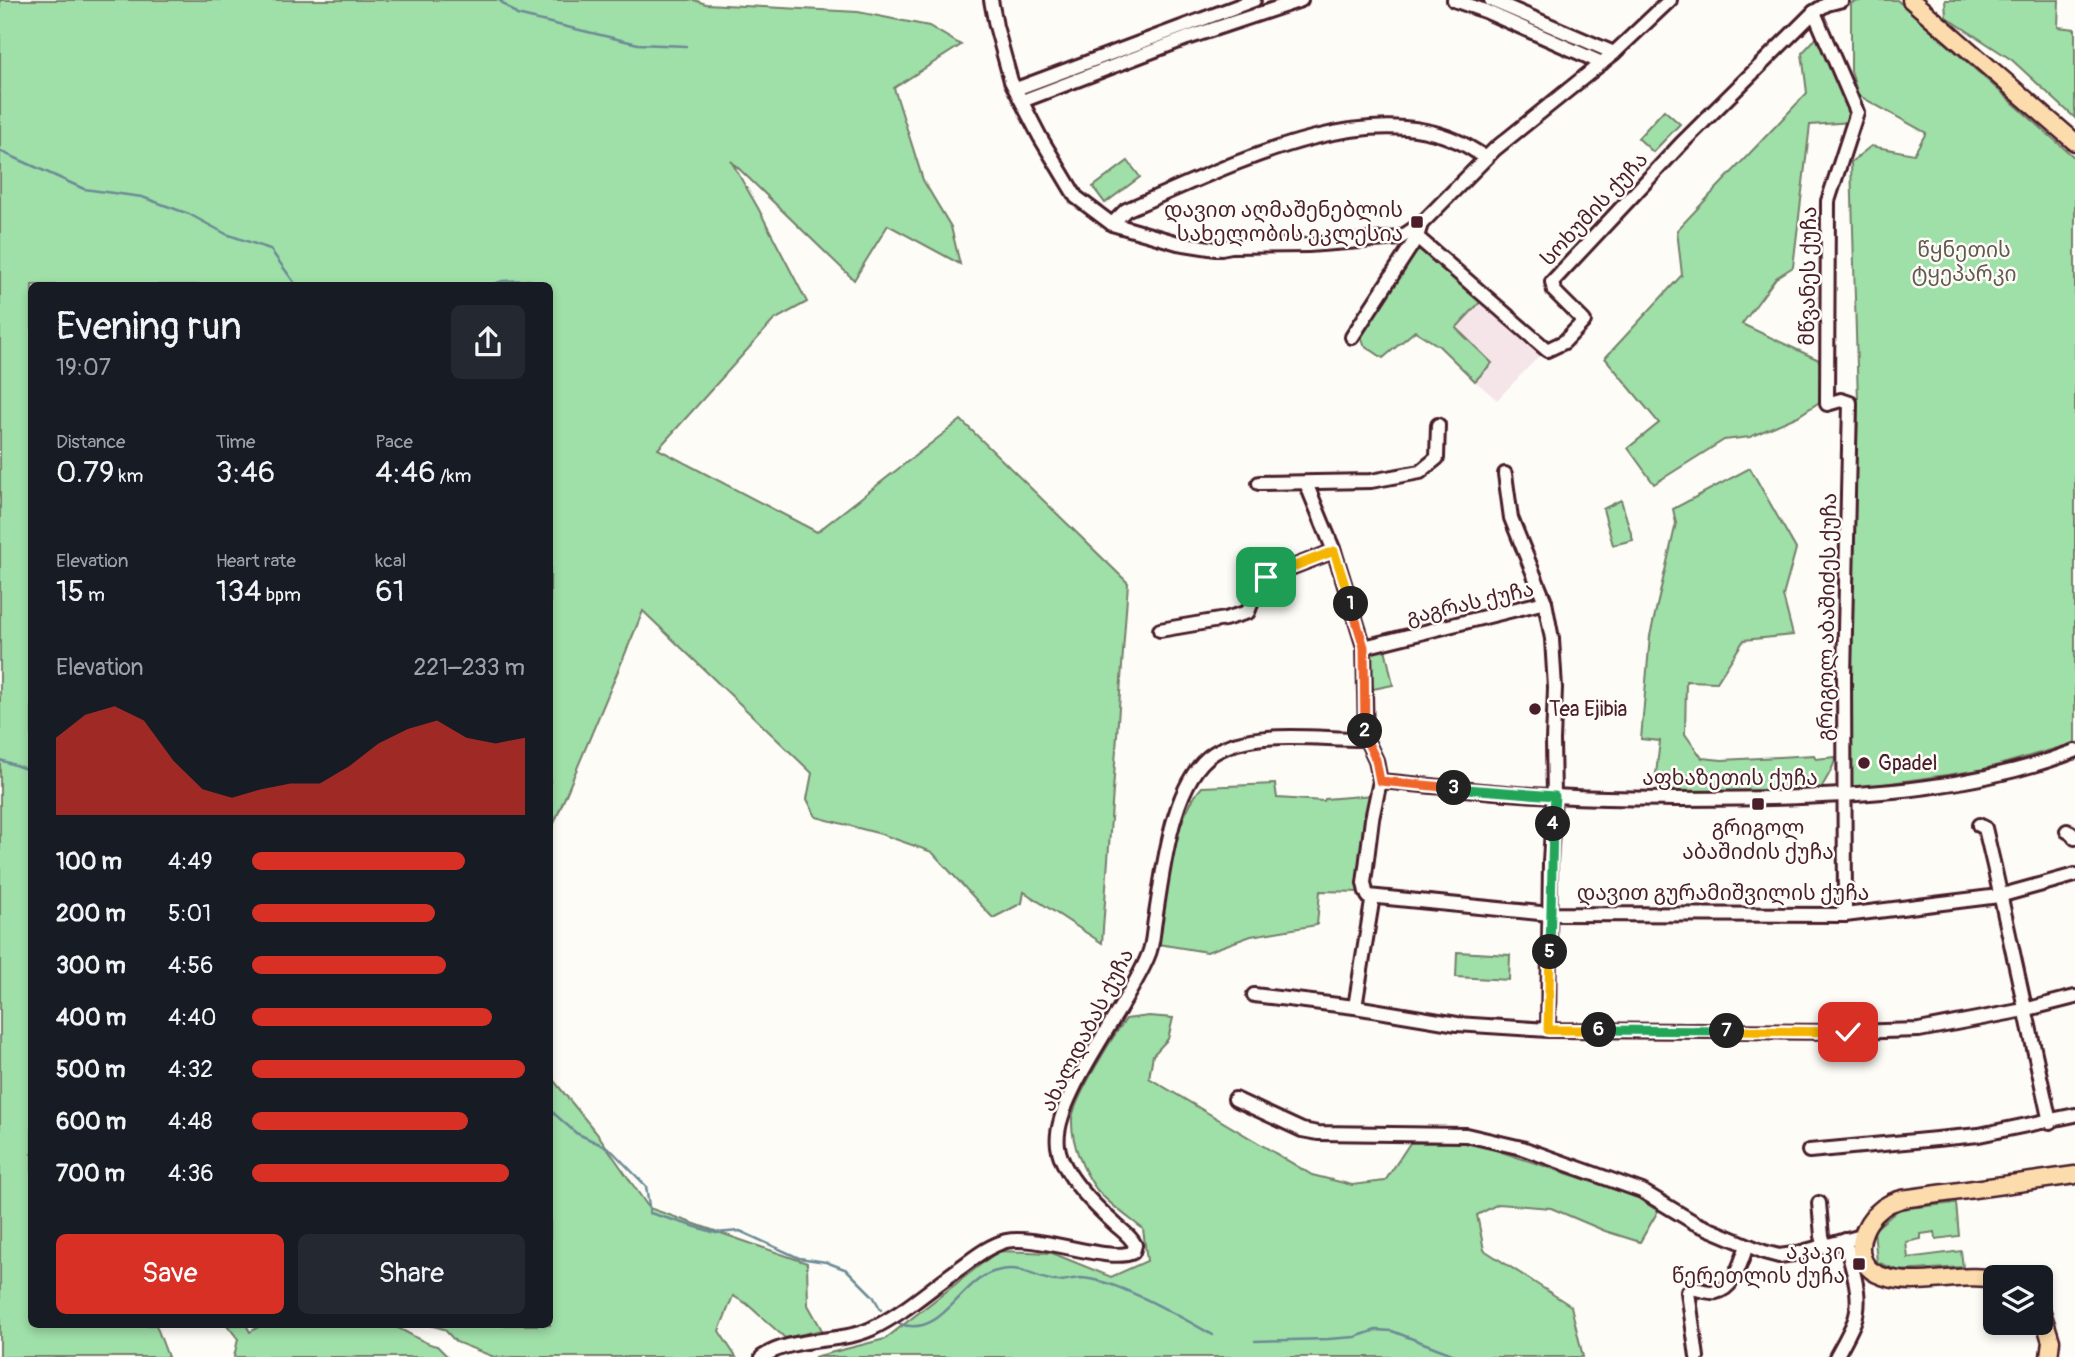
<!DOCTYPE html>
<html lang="en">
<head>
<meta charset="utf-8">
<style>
  :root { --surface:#171b24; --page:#242831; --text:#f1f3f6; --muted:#9ea1a6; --accent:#d93025 }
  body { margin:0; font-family:Pangolin,"Noto Sans Georgian",sans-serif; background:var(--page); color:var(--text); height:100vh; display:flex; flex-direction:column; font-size:26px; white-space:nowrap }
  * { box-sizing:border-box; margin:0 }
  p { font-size:23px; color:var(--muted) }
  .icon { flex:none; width:38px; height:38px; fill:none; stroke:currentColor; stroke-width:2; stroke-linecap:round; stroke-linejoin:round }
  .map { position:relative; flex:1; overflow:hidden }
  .drawer { position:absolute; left:28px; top:282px; width:525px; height:1046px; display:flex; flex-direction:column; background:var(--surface); border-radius:10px; box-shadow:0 4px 10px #0003 }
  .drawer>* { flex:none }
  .controls { position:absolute; left:1983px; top:1265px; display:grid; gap:14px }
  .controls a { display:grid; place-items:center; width:70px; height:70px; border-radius:10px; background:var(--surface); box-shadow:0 4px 10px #0003; font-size:35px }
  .pin { position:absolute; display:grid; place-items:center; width:60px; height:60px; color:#fff; margin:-30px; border-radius:14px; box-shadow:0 4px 10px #0006 }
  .km { position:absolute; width:35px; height:35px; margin:-18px; border-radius:50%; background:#222; color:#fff; font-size:19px; line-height:35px; text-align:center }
  .round { display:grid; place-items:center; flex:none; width:74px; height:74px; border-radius:10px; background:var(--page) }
  .head { display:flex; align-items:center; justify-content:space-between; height:119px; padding:0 28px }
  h1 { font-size:38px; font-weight:600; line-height:52px }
  .metrics { display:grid; grid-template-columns:repeat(3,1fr); gap:10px; height:119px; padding:7px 28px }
  .metrics div { display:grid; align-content:center }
  .metrics b { font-size:30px; font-weight:600 }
  .metrics small { font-size:19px; font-weight:400 }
  .metrics p { font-size:19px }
  .chart { height:196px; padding:14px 28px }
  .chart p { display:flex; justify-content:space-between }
  .chart svg { width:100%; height:126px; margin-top:7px; fill:var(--accent); opacity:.7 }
  .cta { display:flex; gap:14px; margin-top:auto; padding:14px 28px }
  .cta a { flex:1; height:80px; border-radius:10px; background:var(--accent); color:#fff; font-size:28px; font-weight:600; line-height:80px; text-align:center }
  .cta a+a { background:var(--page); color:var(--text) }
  ul { padding:0 28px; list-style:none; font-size:23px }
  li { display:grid; grid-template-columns:112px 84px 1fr; align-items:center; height:52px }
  li i { height:18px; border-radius:9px; background:var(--accent) }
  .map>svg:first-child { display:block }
  .built { fill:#f5e5e9 }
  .green { fill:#9fdfa8; stroke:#747f6a; stroke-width:2 }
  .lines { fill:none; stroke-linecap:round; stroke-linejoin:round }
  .stream { stroke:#6c8b95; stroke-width:2.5 }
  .minor-casing { stroke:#4a1f2b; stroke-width:18 }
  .major-casing { stroke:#4a1f2b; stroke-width:21 }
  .minor { stroke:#fdfcf7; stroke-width:12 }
  .major { stroke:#fcdcac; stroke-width:16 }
  .split-1-casing { stroke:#fff; stroke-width:14 }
  .split-2-casing { stroke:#fff; stroke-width:14 }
  .split-3-casing { stroke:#fff; stroke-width:14 }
  .split-4-casing { stroke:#fff; stroke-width:14 }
  .split-5-casing { stroke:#fff; stroke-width:14 }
  .split-6-casing { stroke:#fff; stroke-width:14 }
  .split-7-casing { stroke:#fff; stroke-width:14 }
  .split-8-casing { stroke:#fff; stroke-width:14 }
  .split-1 { stroke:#f5b400; stroke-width:9 }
  .split-2 { stroke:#f0652b; stroke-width:9 }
  .split-3 { stroke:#f0652b; stroke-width:9 }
  .split-4 { stroke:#22a559; stroke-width:9 }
  .split-5 { stroke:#22a559; stroke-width:9 }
  .split-6 { stroke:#f5b400; stroke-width:9 }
  .split-7 { stroke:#22a559; stroke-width:9 }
  .split-8 { stroke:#f5b400; stroke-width:9 }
  .poi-dot { fill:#4a1f2b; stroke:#fdfcf7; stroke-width:2.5 }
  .labels { text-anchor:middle; stroke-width:5; stroke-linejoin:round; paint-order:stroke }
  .street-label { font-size:21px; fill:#4a1f2b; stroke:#fdfcf7 }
  .poi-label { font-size:21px; fill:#4a1f2b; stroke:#fdfcf7; text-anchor:end }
  .park-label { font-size:21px; fill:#645950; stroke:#fdfcf7 }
</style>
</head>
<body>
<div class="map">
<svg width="2075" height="1357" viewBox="0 0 2075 1357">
  <rect width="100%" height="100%" fill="#fdfcf7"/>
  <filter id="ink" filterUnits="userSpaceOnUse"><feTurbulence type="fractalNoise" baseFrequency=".0143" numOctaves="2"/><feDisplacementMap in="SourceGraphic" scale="14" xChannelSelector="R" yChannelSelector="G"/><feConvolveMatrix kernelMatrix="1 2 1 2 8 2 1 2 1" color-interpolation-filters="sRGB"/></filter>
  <g filter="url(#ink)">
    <!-- built -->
    <path class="built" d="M 1482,300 L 1540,355 L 1497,400 L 1475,381 L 1492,363 L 1456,328 Z"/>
    <!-- green -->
    <g class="green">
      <path d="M 0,0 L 694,0 L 706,4 L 858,12 L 929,26 L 961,45 L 894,88 L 923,180 L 951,227 L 960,264 L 888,225 L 854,280 L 731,161 L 758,208 L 807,302 L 774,320 L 658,449 L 817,532 L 961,420 L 1128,583 L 1102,943 L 1024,892 L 1022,903 L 993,918 L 932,852 L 881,834 L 816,817 L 807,799 L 812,773 L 643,611 L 550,833 L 550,285 L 32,285 L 32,1325 L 156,1325 L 168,1357 L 0,1357 Z"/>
      <path d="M 1863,0 L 1897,0 L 2075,158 L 2075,743 L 1981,770 L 1849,789 L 1848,748 L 1858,401 L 1851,162 L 1871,146 L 1914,154 L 1926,133 L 1858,95 L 1851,71 L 1851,3 Z"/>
      <path d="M 1945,0 L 2059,0 L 2058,27 L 2075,29 L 2075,118 L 2012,60 L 1946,17 Z"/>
      <path d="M 1818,36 L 1854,109 L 1852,122 L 1810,125 L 1793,267 L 1776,278 L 1742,324 L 1819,360 L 1824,399 L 1798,416 L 1750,437 L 1724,440 L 1654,484 L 1628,448 L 1659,423 L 1605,358 L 1682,275 L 1677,230 L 1807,93 L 1802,53 Z"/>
      <path d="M 1664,110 L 1680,124 L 1653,152 L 1638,138 Z"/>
      <path d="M 1128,161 L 1140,177 L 1105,203 L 1093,187 Z"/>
      <path d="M 1419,245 L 1482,300 L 1456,328 L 1492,363 L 1475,381 L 1439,346 L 1415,331 L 1383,358 L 1364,345 L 1360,332 Z"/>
      <path d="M 1750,468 L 1796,549 L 1783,596 L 1793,635 L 1744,640 L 1717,682 L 1686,681 L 1685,734 L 1702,758 L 1722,760 L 1814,755 L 1816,759 L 1836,757 C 1832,773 1826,777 1820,791 L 1662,795 L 1655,782 L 1660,741 L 1641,739 L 1650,636 L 1676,523 L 1673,509 Z"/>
      <path d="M 1621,500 L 1633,540 L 1613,545 L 1603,509 Z"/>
      <path d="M 1385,648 L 1393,685 L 1373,689 L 1369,664 L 1370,653 Z"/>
      <path d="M 1275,784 L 1277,798 L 1324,801 L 1325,799 L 1373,795 L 1361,892 L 1320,891 L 1317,925 L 1251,936 L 1207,952 L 1158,944 C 1166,898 1170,822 1202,787 Z"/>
      <path d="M 1457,952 L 1510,955 L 1509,980 L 1456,977 Z"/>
      <path d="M 1149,1016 L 1173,1018 L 1168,1039 L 1153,1055 L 1149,1078 L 1312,1175 L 1352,1185 L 1385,1181 L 1410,1143 L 1471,1142 L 1635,1196 L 1658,1211 L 1640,1242 L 1605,1231 L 1551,1208 L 1498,1204 L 1477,1215 L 1484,1250 L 1571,1306 L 1583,1357 L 814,1357 L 885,1339 L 998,1251 L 1052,1253 L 1111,1277 L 1147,1261 L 1143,1229 C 1128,1217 1109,1204 1097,1190 C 1083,1171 1071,1143 1072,1119 C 1074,1100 1113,1035 1126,1019 Z"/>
      <path d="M 550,1076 L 599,1136 L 649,1208 L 807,1263 L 808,1305 L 822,1330 L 785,1338 L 747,1304 L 733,1296 L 719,1331 L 736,1357 L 494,1357 L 456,1342 L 444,1329 L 429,1325 L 550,1325 Z"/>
      <path d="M 1956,1203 L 1959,1236 L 1936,1239 L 1935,1232 L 1921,1234 L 1921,1239 L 1906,1242 L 1908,1258 L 1961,1251 L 1963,1267 L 1899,1271 L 1877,1262 L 1874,1230 L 1899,1209 Z"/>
      <path d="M 227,1325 L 246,1325 L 250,1332 L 262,1325 L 390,1325 C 407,1330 420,1343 437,1346 L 448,1357 L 234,1357 L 238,1339 Z"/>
    </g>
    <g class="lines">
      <!-- stream -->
      <g class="stream">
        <path d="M 499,0 L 517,15 L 638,44 L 686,46"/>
        <path d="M 0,151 L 84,189 L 142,197 L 189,214 L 226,234 L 270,249 L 296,285"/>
        <path d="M 491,285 L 503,281 L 530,280"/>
        <path d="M 0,760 L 32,771"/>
        <path d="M 550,1110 L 576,1133 L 610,1149 L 646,1186 L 650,1213 L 716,1233 L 740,1231 L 799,1258 L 826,1262 L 847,1270 L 873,1296 L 881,1310"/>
        <path d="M 900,1324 C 942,1338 959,1283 993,1272 C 1021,1263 1029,1277 1055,1281 C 1063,1282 1072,1278 1081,1278 C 1116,1279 1182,1318 1213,1335"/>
        <path d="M 1255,1341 L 1328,1339 L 1355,1337 L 1376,1330 L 1392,1331 L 1460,1357"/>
      </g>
      <defs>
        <g id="minor">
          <path d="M 991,0 L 996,26 L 1011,81 L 1040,137 L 1076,197 L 1112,224 L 1178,243 L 1216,249 L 1231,246 L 1308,245 L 1400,238 L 1421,224 L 1495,149 L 1614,53 L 1670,0"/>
          <path d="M 1454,0 L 1485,11 L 1602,63"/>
          <path d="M 1491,0 L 1614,53"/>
          <path d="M 1814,12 L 1857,112 L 1828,201 L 1827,404 L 1841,400 L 1850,403 L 1844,676 L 1845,915"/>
          <path d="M 1016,89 L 1254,0"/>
          <path d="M 1022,101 L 1187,38 L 1301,0"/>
          <path d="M 1112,224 L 1126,210 C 1218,172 1358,96 1457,141 C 1467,145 1476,152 1485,157"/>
          <path d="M 1421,224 L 1417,237 L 1547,350 L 1564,342 L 1584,321 L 1554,291 L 1552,282 L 1681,144 L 1814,12 L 1827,4 L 1842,0"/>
          <path d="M 1352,337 L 1417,237"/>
          <path d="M 1505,474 L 1511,518 L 1545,602"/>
          <path d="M 1259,483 L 1371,481 L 1420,472 L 1437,458 L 1438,425"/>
          <path d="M 1306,483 L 1334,551 L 1364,647 L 1366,739"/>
          <path d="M 1160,630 L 1225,619 L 1248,612 L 1258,586 L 1267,577 L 1334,551"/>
          <path d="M 1364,647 L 1545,602 L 1552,639 L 1555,688 L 1553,741 L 1554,796 L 1550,862 L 1548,1030"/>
          <path d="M 1380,781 C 1438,786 1496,794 1554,796 C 1627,800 1700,799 1772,798 C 1874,795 1979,788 2075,751"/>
          <path d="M 1979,825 L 1985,828 L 1994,866 L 2050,1122"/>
          <path d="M 2067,831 L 2071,833 L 2075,838"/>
          <path d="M 1368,896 L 1550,914 L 1845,915 L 1999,896 L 2075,875"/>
          <path d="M 1254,995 L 1355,1007 L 1457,1024 L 1548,1030 L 1848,1032 L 1919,1030 L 2024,1010 L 2075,997"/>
          <path d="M 1355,1007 L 1372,902 L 1366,892 L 1364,883 L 1372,819 L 1380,781 L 1376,760 L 1366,739"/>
          <path d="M 1235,1099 L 1302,1130 L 1318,1133 L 1466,1135 L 1522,1148 L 1642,1191 L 1695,1223 L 1764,1252 L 1779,1256 L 1794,1254 L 1862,1236"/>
          <path d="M 1809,1151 L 1979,1135 L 2075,1115"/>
          <path d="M 1819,1203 L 1822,1236 L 1825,1246"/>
          <path d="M 762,1357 C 794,1336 837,1344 871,1329 C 903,1314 931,1288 960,1268 C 974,1258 988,1246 1006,1241 C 1037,1234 1111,1264 1133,1252 L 1135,1245 C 1131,1237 1124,1232 1117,1226 C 1096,1207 1062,1175 1058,1146 C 1051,1100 1129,1005 1148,956 C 1153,946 1153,932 1155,920 C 1163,874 1171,780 1214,753 C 1254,728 1320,740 1366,739"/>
          <path d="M 1697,1357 L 1688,1292 L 1693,1288 C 1700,1290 1709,1293 1716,1292 C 1735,1289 1741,1260 1747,1246"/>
          <path d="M 1836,1357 C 1842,1346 1849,1334 1854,1322 C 1864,1297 1851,1266 1845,1240"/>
        </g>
        <g id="major">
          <path d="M 1911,0 L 2075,142"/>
          <path d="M 1995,1279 C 1958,1272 1918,1289 1882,1276 C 1851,1266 1858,1228 1879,1211 C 1886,1204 1893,1202 1902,1199 L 2075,1175"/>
          <path d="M 2040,1306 L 2051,1341 L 2049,1357"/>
        </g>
      </defs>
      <!-- minor casing -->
      <use href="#minor" class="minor-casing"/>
      <!-- major casing -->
      <use href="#major" class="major-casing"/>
      <!-- minor -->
      <use href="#minor" class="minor"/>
      <!-- major -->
      <use href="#major" class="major"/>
    </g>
  </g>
  <g class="lines" filter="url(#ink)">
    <defs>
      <path id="split-1" d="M 1266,577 L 1334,551 L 1351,604"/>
      <path id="split-2" d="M 1351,604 L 1364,647 L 1365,731"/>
      <path id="split-3" d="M 1365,731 L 1366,739 L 1376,760 L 1380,781 L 1454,788"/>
      <path id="split-4" d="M 1454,788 L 1555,796 L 1553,824"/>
      <path id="split-5" d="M 1550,952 L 1553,824"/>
      <path id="split-6" d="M 1550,952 L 1548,1030 L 1599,1030"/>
      <path id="split-7" d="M 1599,1030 L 1727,1031"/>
      <path id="split-8" d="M 1727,1031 L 1848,1032"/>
    </defs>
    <!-- split-1 casing -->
    <use href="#split-1" class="split-1-casing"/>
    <!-- split-2 casing -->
    <use href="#split-2" class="split-2-casing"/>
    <!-- split-3 casing -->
    <use href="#split-3" class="split-3-casing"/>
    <!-- split-4 casing -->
    <use href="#split-4" class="split-4-casing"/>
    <!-- split-5 casing -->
    <use href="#split-5" class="split-5-casing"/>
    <!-- split-6 casing -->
    <use href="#split-6" class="split-6-casing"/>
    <!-- split-7 casing -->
    <use href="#split-7" class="split-7-casing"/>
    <!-- split-8 casing -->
    <use href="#split-8" class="split-8-casing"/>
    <!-- split-1 -->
    <use href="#split-1" class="split-1"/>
    <!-- split-2 -->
    <use href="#split-2" class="split-2"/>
    <!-- split-3 -->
    <use href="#split-3" class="split-3"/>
    <!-- split-4 -->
    <use href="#split-4" class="split-4"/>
    <!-- split-5 -->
    <use href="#split-5" class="split-5"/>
    <!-- split-6 -->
    <use href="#split-6" class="split-6"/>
    <!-- split-7 -->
    <use href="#split-7" class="split-7"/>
    <!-- split-8 -->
    <use href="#split-8" class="split-8"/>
  </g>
  <!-- markers -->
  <g class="poi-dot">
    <rect x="1410" y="215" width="14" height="14" rx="3.5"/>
    <circle cx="1535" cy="709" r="7"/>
    <circle cx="1864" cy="763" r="7"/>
    <rect x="1751" y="797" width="14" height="14" rx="3.5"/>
    <rect x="1852" y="1257" width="14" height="14" rx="3.5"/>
  </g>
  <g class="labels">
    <!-- street labels -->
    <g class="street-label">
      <text transform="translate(1594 209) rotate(-47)" y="7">სოხუმის ქუჩა</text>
      <text transform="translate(1808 276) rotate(-89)" y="7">მწვანეს ქუჩა</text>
      <text transform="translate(1470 603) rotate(-13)" y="7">გაგრას ქუჩა</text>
      <text transform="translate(1827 617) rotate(-89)" y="7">გრიგოლ აბაშიძეს ქუჩა</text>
      <text x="1730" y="785">აფხაზეთის ქუჩა</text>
      <text x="1723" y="900">დავით გურამიშვილის ქუჩა</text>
      <text transform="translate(1087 1030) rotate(-63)" y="7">ახალდაბას ქუჩა</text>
    </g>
    <!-- poi labels -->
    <g class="poi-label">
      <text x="1403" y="217">დავით აღმაშენებლის<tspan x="1403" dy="24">სახელობის ეკლესია</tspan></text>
      <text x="1549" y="716" text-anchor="start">Tea Ejibia</text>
      <text x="1878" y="770" text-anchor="start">Gpadel</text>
      <text x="1758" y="835" text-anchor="middle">გრიგოლ<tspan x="1758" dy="24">აბაშიძის ქუჩა</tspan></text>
      <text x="1845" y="1259">აკაკი<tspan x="1845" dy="24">წერეთლის ქუჩა</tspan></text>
    </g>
    <!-- park labels -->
    <g class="park-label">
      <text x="1964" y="257">წყნეთის<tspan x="1964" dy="24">ტყეპარკი</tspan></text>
    </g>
  </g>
</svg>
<div class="controls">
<a><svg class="icon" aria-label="layers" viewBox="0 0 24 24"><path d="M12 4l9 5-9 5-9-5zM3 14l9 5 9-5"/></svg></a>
</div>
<div class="pin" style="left:1266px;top:577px;background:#1e9e55"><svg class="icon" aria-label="arrive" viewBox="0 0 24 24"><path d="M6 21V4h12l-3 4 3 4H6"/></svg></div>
<div class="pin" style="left:1848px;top:1032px;background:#d93025"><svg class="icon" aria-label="check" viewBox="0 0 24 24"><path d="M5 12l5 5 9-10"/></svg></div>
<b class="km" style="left:1351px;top:604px">1</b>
<b class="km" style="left:1365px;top:731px">2</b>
<b class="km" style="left:1454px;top:788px">3</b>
<b class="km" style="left:1553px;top:824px">4</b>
<b class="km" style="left:1550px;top:952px">5</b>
<b class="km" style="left:1599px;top:1030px">6</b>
<b class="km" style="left:1727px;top:1031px">7</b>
<section class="drawer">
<div class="head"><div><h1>Evening run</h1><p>19:07</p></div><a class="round"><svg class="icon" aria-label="share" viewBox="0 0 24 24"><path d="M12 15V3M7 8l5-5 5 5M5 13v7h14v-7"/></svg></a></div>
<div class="metrics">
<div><p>Distance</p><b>0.79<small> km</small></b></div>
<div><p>Time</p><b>3:46</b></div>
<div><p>Pace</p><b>4:46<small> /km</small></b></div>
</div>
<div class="metrics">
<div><p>Elevation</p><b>15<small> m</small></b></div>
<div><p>Heart rate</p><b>134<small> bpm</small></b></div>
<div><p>kcal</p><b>61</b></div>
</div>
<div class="chart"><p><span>Elevation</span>221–233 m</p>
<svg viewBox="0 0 160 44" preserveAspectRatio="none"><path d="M0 44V17L10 9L20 6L30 11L40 25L50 35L60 38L70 35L80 33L90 33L100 27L110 19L120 14L130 11L140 17L150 19L160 17V44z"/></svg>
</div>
<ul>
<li><b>100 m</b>4:49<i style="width:78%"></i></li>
<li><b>200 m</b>5:01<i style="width:67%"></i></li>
<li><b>300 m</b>4:56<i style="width:71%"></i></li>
<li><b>400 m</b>4:40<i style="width:88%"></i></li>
<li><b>500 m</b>4:32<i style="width:100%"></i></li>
<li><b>600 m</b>4:48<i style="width:79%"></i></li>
<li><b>700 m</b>4:36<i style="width:94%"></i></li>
</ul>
<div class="cta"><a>Save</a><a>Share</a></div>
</section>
</div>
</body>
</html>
